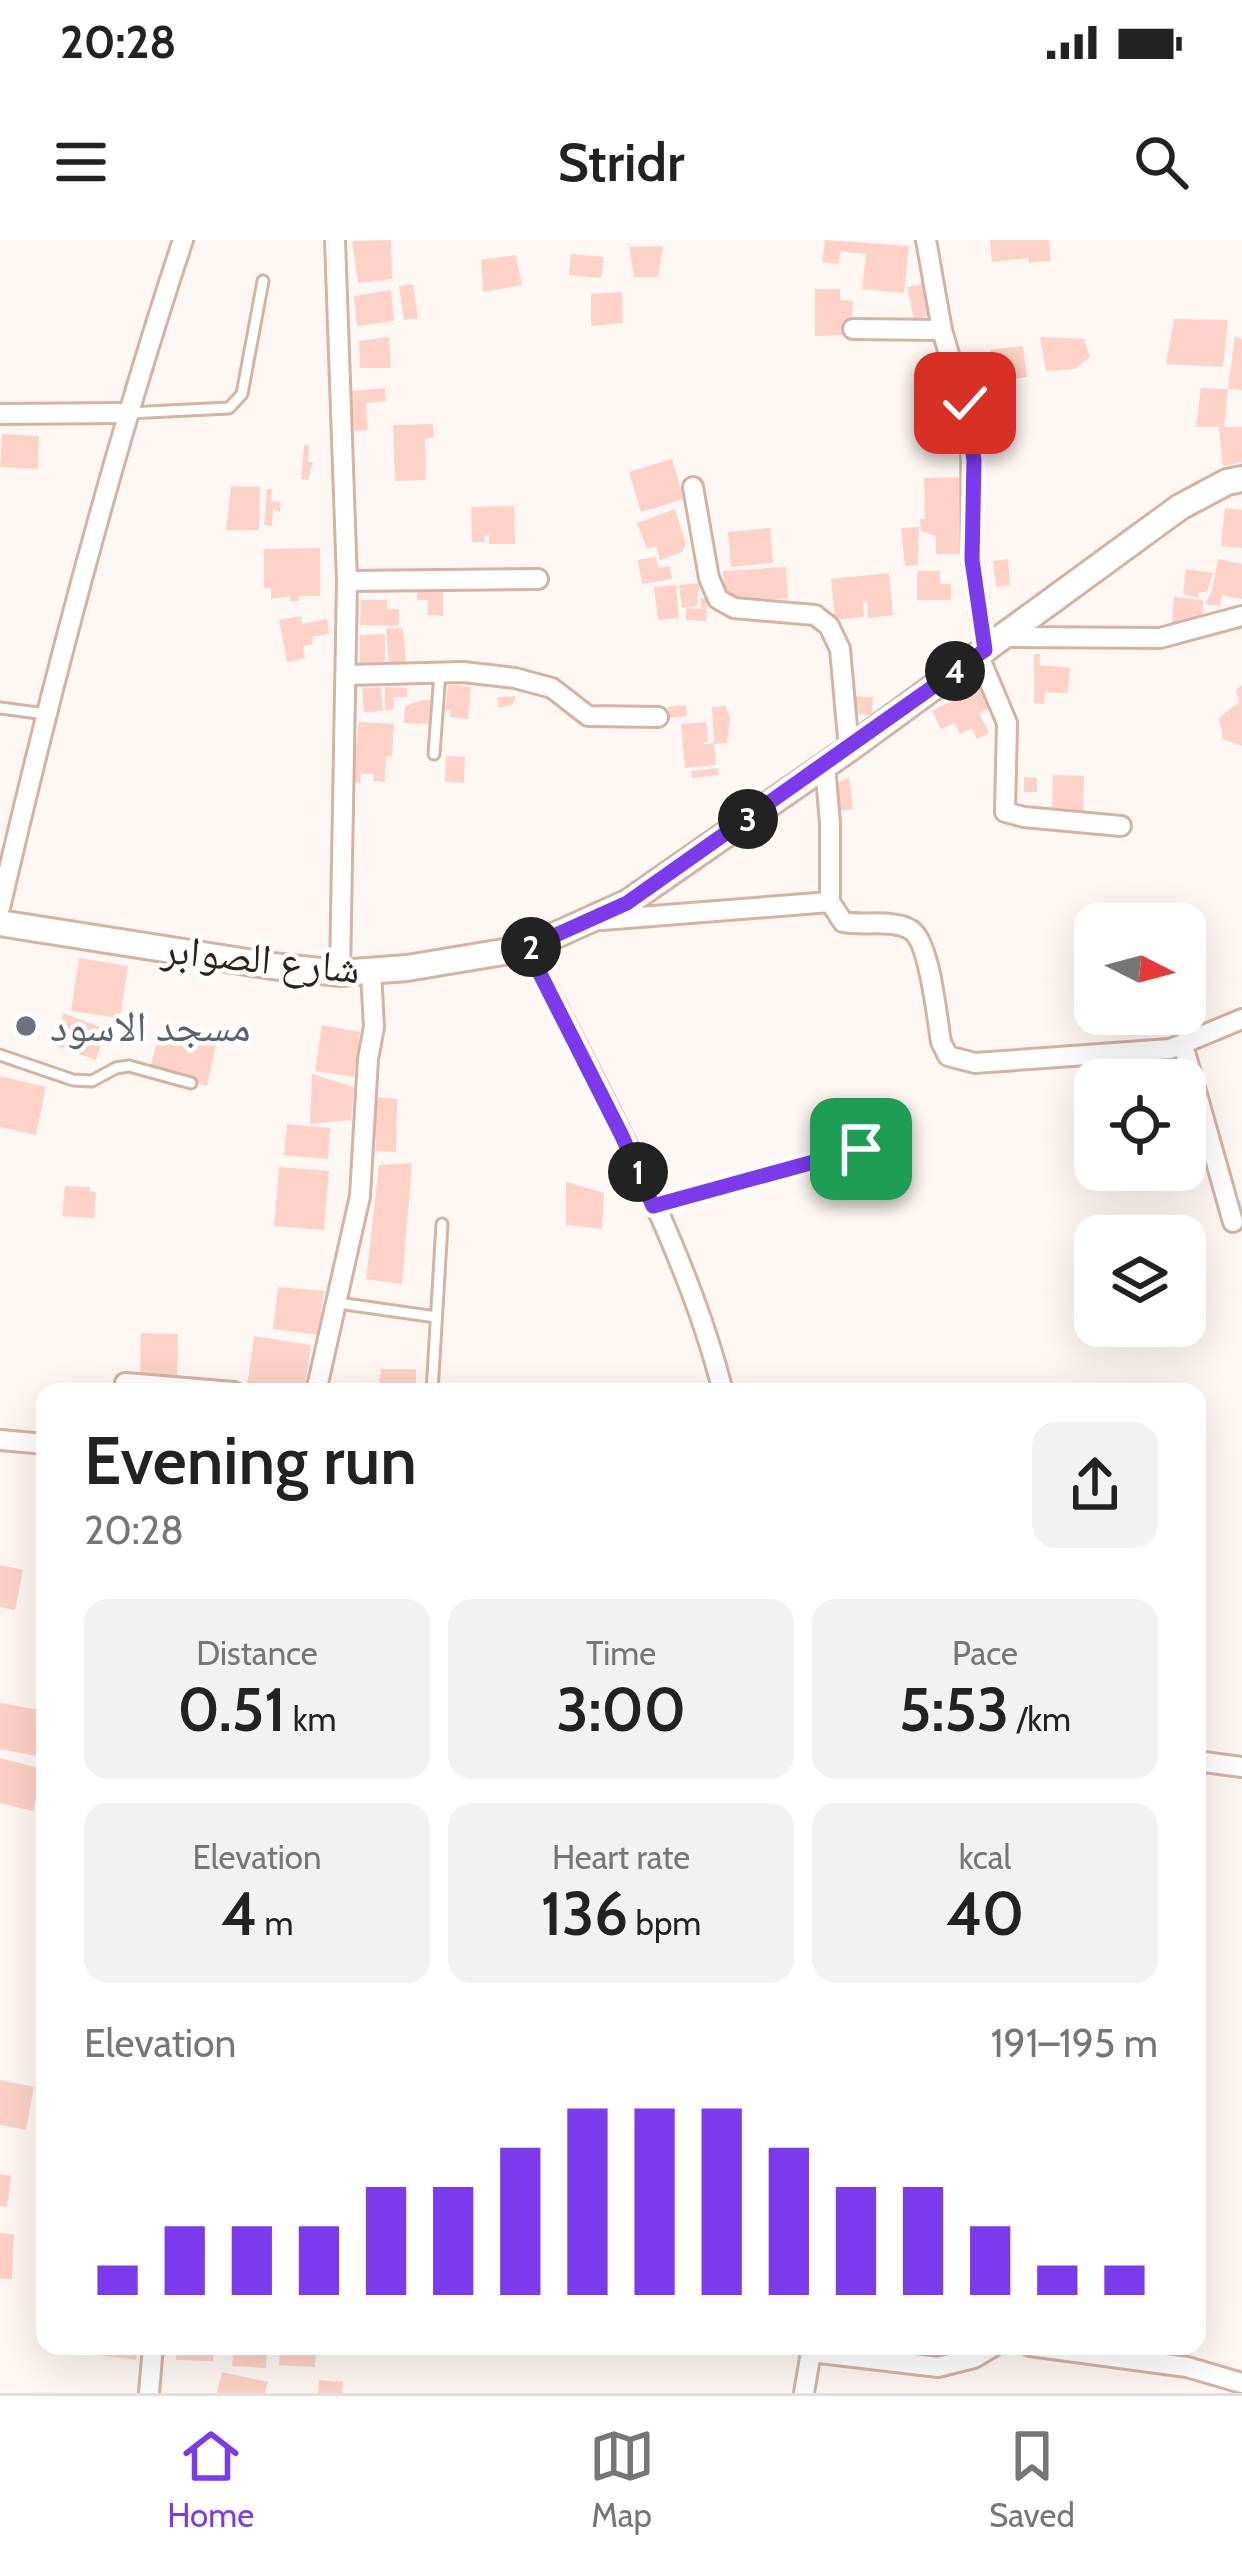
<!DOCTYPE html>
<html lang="en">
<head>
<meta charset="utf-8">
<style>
  :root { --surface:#fff; --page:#f2f2f2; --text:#222; --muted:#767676; --line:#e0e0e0; --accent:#7c3aed }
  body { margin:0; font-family:Cabin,"Noto Naskh Arabic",sans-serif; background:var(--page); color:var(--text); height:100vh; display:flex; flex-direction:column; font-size:45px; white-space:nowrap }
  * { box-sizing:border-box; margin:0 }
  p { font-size:39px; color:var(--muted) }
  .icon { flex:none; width:66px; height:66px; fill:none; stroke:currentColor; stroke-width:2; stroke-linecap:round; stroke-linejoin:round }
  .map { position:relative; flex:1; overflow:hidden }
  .sheet { position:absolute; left:36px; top:1143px; width:1170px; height:972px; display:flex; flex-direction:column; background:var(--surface); border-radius:24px; box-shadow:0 12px 48px #0002 }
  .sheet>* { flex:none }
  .needle { width:78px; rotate:96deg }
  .controls { position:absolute; left:1074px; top:663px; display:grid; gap:24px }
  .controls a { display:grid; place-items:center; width:132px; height:132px; border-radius:24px; background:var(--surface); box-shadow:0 12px 48px #0002; font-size:60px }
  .pin { position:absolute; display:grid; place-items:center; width:102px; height:102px; color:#fff; margin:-51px; border-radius:24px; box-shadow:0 6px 18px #0006 }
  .km { position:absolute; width:60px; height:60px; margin:-30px; border-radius:50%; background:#222; color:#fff; font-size:33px; line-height:60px; text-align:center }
  .round { display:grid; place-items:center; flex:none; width:126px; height:126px; border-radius:24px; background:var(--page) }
  .overview { display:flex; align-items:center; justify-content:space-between; height:204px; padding:0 48px }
  h1 { font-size:66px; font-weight:600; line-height:90px }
  .stats { display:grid; grid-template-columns:repeat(3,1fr); gap:18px; height:204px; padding:12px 48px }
  .stats div { display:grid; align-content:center; border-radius:24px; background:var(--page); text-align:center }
  .stats b { font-size:60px; font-weight:600 }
  .stats small { font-size:33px; font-weight:400 }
  .stats p { font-size:33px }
  .chart { height:336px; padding:24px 48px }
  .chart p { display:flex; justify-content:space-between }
  .chart svg { width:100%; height:216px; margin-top:12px; stroke:var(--accent); stroke-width:6 }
  .status { display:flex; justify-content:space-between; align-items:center; height:84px; padding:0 60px; background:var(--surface); direction:ltr }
  .status svg { height:33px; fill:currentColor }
  header { display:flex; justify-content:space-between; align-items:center; height:156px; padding:0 48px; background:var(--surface); font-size:54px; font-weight:600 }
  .tab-bar { display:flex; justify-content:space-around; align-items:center; height:168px; border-top:3px solid var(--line); background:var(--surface); font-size:33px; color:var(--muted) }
  .tab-bar a { display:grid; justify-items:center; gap:6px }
  .tab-bar .active { color:var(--accent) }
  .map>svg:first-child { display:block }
  .building { fill:#fed2c6 }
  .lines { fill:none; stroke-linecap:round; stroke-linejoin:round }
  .service-casing { stroke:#d5b3a2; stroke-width:15 }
  .minor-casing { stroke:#d5b3a2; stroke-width:24 }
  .tertiary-casing { stroke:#d5b3a2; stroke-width:30 }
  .service { stroke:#fff; stroke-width:9 }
  .minor { stroke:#fff; stroke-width:18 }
  .tertiary { stroke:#fff; stroke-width:24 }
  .route-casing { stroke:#fff; stroke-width:24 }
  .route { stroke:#7c3aed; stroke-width:15 }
  .worship-dot { fill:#6b7280; stroke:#fff; stroke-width:4.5 }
  .labels { text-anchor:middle; stroke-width:9; stroke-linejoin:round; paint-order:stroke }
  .street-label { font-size:42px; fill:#2f221c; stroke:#fff }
  .worship-label { font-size:42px; fill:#5b616d; stroke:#fff; text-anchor:start }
</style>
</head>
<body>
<div class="status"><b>20:28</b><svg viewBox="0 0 49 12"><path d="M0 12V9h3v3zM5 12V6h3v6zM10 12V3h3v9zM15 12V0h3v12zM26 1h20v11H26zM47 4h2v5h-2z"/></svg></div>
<header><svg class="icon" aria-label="menu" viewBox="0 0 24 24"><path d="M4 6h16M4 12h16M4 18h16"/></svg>Stridr<svg class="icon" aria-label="search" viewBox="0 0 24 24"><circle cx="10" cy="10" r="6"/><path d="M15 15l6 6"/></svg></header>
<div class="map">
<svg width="1242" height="2153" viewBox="0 0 1242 2153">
  <rect width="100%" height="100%" fill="#fef7f3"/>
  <!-- building -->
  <g class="building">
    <path d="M 391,0 L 392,39 L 358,43 L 352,1 Z"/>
    <path d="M 825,0 L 909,6 L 904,53 L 862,49 L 866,14 L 840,11 L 839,24 L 822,22 Z"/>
    <path d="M 990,0 L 1049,0 L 1051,21 L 1029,23 L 1028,18 L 992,22 Z"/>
    <path d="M 663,6 L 658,37 L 634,37 L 629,7 Z"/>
    <path d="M 571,14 L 604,17 L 601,38 L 569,35 Z"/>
    <path d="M 516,15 L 522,45 L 483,52 L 481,20 Z"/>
    <path d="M 413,44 L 418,78 L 404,80 L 399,46 Z"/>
    <path d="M 922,44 L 929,76 L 914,79 L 907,47 Z"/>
    <path d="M 815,49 L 840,49 L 840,60 L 853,61 L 852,77 L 842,82 L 842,95 L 815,96 Z"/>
    <path d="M 391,50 L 394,81 L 357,86 L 354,56 Z"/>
    <path d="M 622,52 L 623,83 L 591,86 L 591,54 Z"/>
    <path d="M 1174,79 L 1228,80 L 1223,127 L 1166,124 Z"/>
    <path d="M 1235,96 L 1242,99 L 1242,150 L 1228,149 Z"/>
    <path d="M 389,97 L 391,128 L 360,128 L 359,101 Z"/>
    <path d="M 1040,97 L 1084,99 L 1090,117 L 1075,129 L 1046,131 Z"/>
    <path d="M 1023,106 L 1027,137 L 994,142 L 990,110 Z"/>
    <path d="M 385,148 L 386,161 L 366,163 L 368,190 L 354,191 L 351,151 Z"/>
    <path d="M 1201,148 L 1228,149 L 1224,187 L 1242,187 L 1242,222 L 1223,226 L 1219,187 L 1196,187 Z"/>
    <path d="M 433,184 L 434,198 L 425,198 L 426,240 L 395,241 L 393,185 Z"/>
    <path d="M 2,194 L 39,196 L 38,229 L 0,227 Z"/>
    <path d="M 304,205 L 309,205 L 308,222 L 313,222 L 308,240 L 301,239 Z"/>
    <path d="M 672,219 L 684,259 L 641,272 L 629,232 Z"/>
    <path d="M 969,237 L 969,314 L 936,314 L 936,296 L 921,291 L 920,279 L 925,279 L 924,238 Z"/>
    <path d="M 231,246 L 260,247 L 259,290 L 226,290 Z"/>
    <path d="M 267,249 L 272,249 L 271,261 L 281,262 L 280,272 L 273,269 L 272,286 L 264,285 Z"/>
    <path d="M 514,266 L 515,304 L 489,304 L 489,295 L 484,296 L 485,302 L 472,302 L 471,267 Z"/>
    <path d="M 1225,268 L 1242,270 L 1242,308 L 1221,306 Z"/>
    <path d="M 675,269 L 686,304 L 682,312 L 660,320 L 656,306 L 647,309 L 637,283 Z"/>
    <path d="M 919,287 L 918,325 L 905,326 L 901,288 Z"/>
    <path d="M 770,288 L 773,323 L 731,327 L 728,292 Z"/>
    <path d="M 320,308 L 320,356 L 299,356 L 299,361 L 290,361 L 290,356 L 271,359 L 271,348 L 264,348 L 264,309 Z"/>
    <path d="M 656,317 L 658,328 L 670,326 L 672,339 L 642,344 L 638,320 Z"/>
    <path d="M 1008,319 L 1010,345 L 996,347 L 993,321 Z"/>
    <path d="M 1218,319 L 1242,324 L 1242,359 L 1222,355 L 1220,366 L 1205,364 L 1212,351 Z"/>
    <path d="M 786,327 L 788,358 L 725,363 L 723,331 Z"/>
    <path d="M 1186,329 L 1213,333 L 1207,352 L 1198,352 L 1198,358 L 1183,354 Z"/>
    <path d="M 917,331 L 940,331 L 940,344 L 951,344 L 951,360 L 917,360 Z"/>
    <path d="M 889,333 L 893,375 L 868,378 L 867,361 L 863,361 L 864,377 L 835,380 L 831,339 Z"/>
    <path d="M 699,343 L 697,366 L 682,368 L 679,345 Z"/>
    <path d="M 676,345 L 679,378 L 658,380 L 654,347 Z"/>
    <path d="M 417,347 L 443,347 L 443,376 L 428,375 L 428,360 L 417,360 Z"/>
    <path d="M 1174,357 L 1203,360 L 1203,387 L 1172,384 Z"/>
    <path d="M 701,358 L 707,359 L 706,381 L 686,380 L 686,368 L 701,369 Z"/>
    <path d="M 361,360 L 387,360 L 387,369 L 399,369 L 399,386 L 360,385 Z"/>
    <path d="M 301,376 L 302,384 L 327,379 L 329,394 L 312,397 L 313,404 L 303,406 L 305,418 L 287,422 L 279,380 Z"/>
    <path d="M 403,388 L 406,425 L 389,426 L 386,389 Z"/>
    <path d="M 385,394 L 385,426 L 360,426 L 360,395 Z"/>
    <path d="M 1034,414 L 1040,414 L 1039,425 L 1070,428 L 1068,453 L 1045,452 L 1044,464 L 1034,463 Z"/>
    <path d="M 448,445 L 471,447 L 468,479 L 450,477 L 451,470 L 445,470 Z"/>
    <path d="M 1242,445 L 1242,506 L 1223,499 L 1219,478 L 1239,462 L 1236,450 Z"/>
    <path d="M 984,446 L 993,467 L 979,473 L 989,493 L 977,499 L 972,488 L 960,494 L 954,483 L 941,489 L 932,471 Z"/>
    <path d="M 381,447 L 383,471 L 364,472 L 362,448 Z"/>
    <path d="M 385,447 L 407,448 L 407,457 L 394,457 L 393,470 L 385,470 Z"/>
    <path d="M 516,456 L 512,465 L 499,468 L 497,457 Z"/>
    <path d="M 849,456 L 873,457 L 872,475 L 849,474 Z"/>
    <path d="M 422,460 L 430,460 L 429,484 L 404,483 L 405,466 Z"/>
    <path d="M 686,465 L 687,476 L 669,478 L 668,467 Z"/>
    <path d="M 726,466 L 730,479 L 727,503 L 714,504 L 712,467 Z"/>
    <path d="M 359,482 L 394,484 L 392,516 L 386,516 L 385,542 L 373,541 L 374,534 L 361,534 L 360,543 L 351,543 Z"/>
    <path d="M 706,482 L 708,501 L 699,505 L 714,503 L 716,525 L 685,528 L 681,484 Z"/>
    <path d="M 446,516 L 465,517 L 464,543 L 445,542 Z"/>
    <path d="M 718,528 L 719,535 L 692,538 L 691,531 Z"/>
    <path d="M 1053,535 L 1084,536 L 1083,571 L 1052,570 Z"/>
    <path d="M 849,537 L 853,569 L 838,571 L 835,545 Z"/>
    <path d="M 1024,537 L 1037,538 L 1037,552 L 1024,552 Z"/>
    <path d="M 79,718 L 128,726 L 120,778 L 71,771 Z"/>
    <path d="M 63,773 L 106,789 L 96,820 L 56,806 Z"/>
    <path d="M 322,785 L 360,792 L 354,837 L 315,831 Z"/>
    <path d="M 159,793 L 216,806 L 207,846 L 150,828 Z"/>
    <path d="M 312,834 L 354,847 L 351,880 L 310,884 Z"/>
    <path d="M 0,836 L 46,847 L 36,895 L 0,887 Z"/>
    <path d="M 375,857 L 397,859 L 396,912 L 376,911 Z"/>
    <path d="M 287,884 L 330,888 L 328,919 L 284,915 Z"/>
    <path d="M 412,923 L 402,1044 L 366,1039 L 379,925 Z"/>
    <path d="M 279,927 L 329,931 L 324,990 L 274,986 Z"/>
    <path d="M 566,942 L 604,953 L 602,989 L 566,985 Z"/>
    <path d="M 65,946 L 90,947 L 89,951 L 96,952 L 94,978 L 62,976 Z"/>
    <path d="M 278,1047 L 324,1051 L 318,1095 L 273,1089 Z"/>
    <path d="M 141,1093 L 178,1094 L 177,1141 L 140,1140 Z"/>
    <path d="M 254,1096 L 311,1105 L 304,1152 L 247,1146 Z"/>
    <path d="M 381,1129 L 416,1129 L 416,1152 L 378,1152 Z"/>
    <path d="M 0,1325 L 23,1330 L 15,1370 L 0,1367 Z"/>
    <path d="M 0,1463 L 45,1471 L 41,1517 L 0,1509 Z"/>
    <path d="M 0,1518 L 43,1529 L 33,1571 L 0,1563 Z"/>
    <path d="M 0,1840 L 34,1847 L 26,1890 L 0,1885 Z"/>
    <path d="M 0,1934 L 11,1936 L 7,1967 L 0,1966 Z"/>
    <rect x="36" y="1945" width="9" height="92"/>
    <path d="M 0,1993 L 14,1994 L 12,2039 L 0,2039 Z"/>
    <path d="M 91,2106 L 138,2106 L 136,2120 L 90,2114 Z"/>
    <path d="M 177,2106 L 214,2106 L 213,2121 L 176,2120 Z"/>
    <path d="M 234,2106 L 267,2106 L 266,2128 L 232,2126 Z"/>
    <path d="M 280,2106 L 316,2106 L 315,2127 L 279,2125 Z"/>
    <path d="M 222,2132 L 268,2142 L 265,2153 L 217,2153 Z"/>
    <path d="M 319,2140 L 343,2142 L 342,2153 L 318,2153 Z"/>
  </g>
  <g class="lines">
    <defs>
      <g id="service">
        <path d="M 128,173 L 229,168 L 242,154 L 263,41"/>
        <path d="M 0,468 L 45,474"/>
        <path d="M 434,514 L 440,432"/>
        <path d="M 0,815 L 73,840 L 92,841 L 116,828 L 129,826 L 191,843"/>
        <path d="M 653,966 L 861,909"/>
        <path d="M 338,1063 L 436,1077"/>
        <path d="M 432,1152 L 442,984"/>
      </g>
      <g id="minor">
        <path d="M 335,0 L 347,341 L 340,733"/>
        <path d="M 926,0 L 942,90 L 971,190 L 972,320 L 985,410"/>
        <path d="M 853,89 L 942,90"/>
        <path d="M 0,174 L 126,173"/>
        <path d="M 693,247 L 709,338 L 718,359 L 734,368 L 815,375 L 829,386 L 840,409 L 849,509"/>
        <path d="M 347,341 L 538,339"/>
        <path d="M 1003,397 L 1160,398 L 1242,376"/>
        <path d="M 978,414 L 1007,483 L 1005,572 L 1024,577 L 1121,586"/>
        <path d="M 347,435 L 463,432 L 515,438 L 552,448 L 588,476 L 658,477"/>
        <path d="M 825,525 L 830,583 L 830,662 L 843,682 C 862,686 895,679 911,690 C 930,702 937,779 941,802 L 948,816 L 975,823 L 1170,809 L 1242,779"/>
        <path d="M 0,668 C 52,443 110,220 183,0"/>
        <path d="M 602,680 L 830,662"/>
        <path d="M 527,708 C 596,845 686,1003 723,1152"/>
        <path d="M 1183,805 L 1233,982"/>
        <path d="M 125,1143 L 234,1152"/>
        <path d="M 316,1152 L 360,956 L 368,819 L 374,787 L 371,732"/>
        <path d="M 0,1200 L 45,1204"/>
        <path d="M 1197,1521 L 1242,1527"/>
        <path d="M 1030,2106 L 1187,2127 L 1242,2143"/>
        <path d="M 811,2112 L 938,2127 L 974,2118 L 994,2106"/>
        <path d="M 149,2153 L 153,2106"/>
        <path d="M 804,2153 L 812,2106"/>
      </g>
      <path id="tertiary" d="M 0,683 L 272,726 L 340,733 L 407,728 L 527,708 L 627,663 L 849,509 L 1180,267 L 1227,242 L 1242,239"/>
    </defs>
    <!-- service casing -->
    <use href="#service" class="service-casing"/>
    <!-- minor casing -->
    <use href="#minor" class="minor-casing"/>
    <!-- tertiary casing -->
    <use href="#tertiary" class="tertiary-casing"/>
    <!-- service -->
    <use href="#service" class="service"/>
    <!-- minor -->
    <use href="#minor" class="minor"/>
    <!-- tertiary -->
    <use href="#tertiary" class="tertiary"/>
  </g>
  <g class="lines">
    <defs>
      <path id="route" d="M 861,909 L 653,966 L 622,896 L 527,708 L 627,663 L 985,410 L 972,320 L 974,220 L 965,163"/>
    </defs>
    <!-- route casing -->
    <use href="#route" class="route-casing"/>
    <!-- route -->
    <use href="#route" class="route"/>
  </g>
  <!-- markers -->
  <circle class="worship-dot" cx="26" cy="786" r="12"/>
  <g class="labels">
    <!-- street labels -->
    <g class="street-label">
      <text transform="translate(261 718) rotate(6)" y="15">شارع الصوابر</text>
    </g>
    <!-- worship labels -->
    <g class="worship-label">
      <text x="50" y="801">مسجد الاسود</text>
    </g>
  </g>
</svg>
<div class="controls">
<a><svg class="needle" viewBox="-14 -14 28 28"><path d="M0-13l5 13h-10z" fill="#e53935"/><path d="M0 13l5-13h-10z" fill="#767676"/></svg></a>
<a><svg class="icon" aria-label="locate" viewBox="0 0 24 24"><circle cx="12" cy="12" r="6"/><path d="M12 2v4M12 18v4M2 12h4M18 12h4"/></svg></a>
<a><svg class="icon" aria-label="layers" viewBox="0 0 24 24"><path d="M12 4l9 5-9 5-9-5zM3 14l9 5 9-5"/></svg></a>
</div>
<div class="pin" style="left:861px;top:909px;background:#1e9e55"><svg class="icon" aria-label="arrive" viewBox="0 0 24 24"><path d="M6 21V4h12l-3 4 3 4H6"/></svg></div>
<div class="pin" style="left:965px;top:163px;background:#d93025"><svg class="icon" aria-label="check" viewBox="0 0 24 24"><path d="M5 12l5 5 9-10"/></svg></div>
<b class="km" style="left:638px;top:932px">1</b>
<b class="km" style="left:531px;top:707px">2</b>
<b class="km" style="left:748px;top:579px">3</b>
<b class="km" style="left:955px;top:431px">4</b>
<section class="sheet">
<div class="overview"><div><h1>Evening run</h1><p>20:28</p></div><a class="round"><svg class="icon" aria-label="share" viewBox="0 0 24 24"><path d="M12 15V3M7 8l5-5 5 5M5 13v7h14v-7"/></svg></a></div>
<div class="stats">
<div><p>Distance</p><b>0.51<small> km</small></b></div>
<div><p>Time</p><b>3:00</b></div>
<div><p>Pace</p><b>5:53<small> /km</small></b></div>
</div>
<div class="stats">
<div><p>Elevation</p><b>4<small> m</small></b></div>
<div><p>Heart rate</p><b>136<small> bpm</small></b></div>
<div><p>kcal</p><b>40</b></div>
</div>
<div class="chart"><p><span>Elevation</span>191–195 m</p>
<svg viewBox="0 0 160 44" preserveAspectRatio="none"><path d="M5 44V38M15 44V30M25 44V30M35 44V30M45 44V22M55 44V22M65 44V14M75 44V6M85 44V6M95 44V6M105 44V14M115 44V22M125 44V22M135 44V30M145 44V38M155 44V38"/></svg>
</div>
</section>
</div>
<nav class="tab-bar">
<a class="active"><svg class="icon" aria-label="home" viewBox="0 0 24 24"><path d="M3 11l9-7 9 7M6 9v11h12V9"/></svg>Home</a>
<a><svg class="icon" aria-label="map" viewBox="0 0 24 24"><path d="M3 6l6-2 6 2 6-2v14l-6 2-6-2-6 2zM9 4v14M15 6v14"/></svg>Map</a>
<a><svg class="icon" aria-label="saved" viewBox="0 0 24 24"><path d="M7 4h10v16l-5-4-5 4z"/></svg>Saved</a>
</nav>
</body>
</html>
